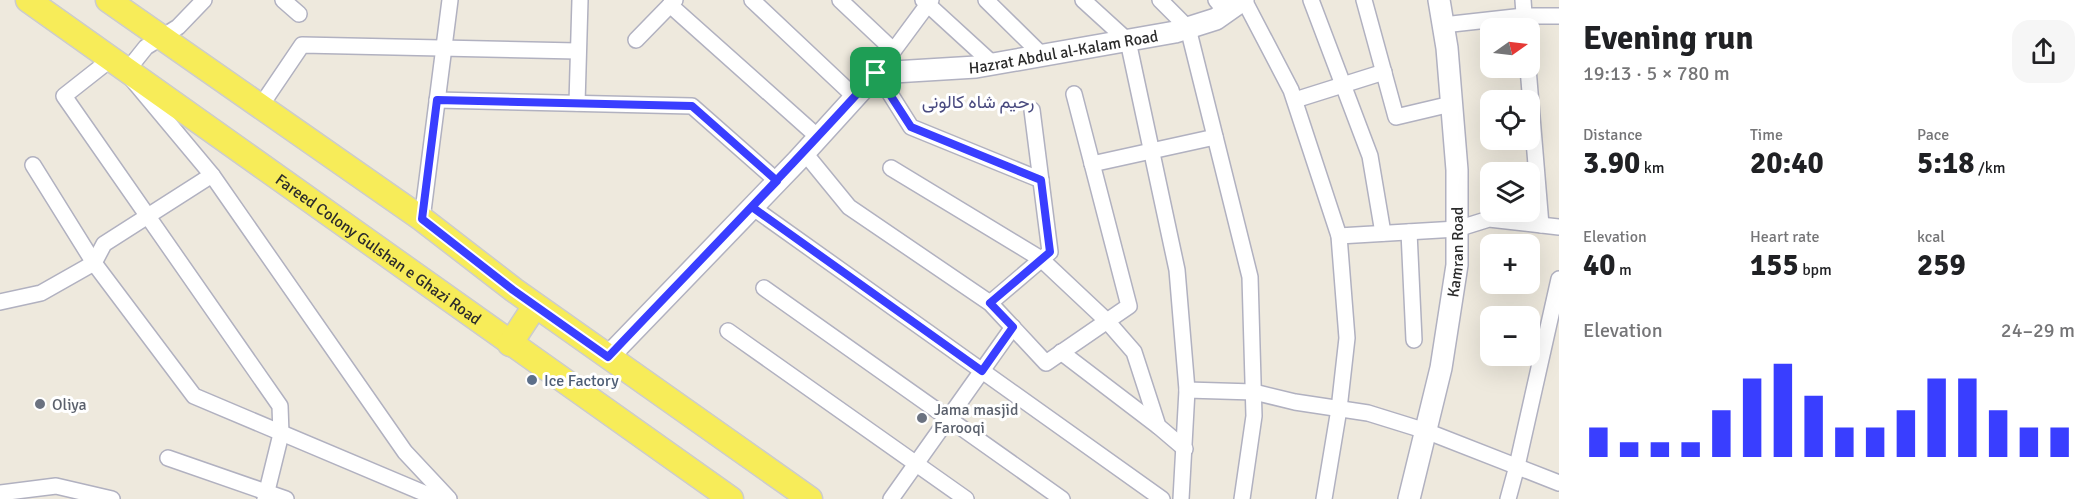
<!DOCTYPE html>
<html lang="en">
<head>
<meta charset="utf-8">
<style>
  :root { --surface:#fff; --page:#f6f6f6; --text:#202124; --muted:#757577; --accent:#393eff }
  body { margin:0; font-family:Signika,Vazirmatn,sans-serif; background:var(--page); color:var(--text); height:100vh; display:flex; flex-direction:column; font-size:22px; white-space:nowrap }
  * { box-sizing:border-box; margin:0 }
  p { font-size:20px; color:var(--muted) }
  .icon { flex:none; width:33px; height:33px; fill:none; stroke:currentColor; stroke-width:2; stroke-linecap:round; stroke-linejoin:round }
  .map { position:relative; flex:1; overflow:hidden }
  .drawer { display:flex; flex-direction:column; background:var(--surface); width:540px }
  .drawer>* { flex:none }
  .needle { width:39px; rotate:76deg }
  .tools { position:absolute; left:1480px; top:18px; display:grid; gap:12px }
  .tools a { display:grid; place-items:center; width:60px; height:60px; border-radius:12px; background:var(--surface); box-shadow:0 6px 24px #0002; font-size:30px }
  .pin { position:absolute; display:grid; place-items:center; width:51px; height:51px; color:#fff; margin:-26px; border-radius:12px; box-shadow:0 3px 9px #0006 }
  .round { display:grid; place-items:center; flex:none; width:63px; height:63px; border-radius:18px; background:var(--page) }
  .headline { display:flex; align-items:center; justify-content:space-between; height:102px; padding:0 24px }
  h1 { font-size:33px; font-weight:700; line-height:45px }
  .metrics { display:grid; grid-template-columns:repeat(3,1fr); gap:9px; height:102px; padding:6px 24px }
  .metrics div { display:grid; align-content:center }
  .metrics b { font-size:30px; font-weight:700 }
  .metrics small { font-size:16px; font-weight:400 }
  .metrics p { font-size:16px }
  .chart { height:168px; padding:12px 24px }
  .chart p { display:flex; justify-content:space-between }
  .chart svg { width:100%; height:108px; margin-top:6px; stroke:var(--accent); stroke-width:6 }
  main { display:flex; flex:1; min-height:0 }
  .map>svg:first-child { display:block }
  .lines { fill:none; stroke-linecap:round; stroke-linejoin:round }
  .street-casing { stroke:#b1b1c0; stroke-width:18 }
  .secondary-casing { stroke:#b1b1c0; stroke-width:24 }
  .primary-casing { stroke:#ccc; stroke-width:27 }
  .street { stroke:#fff; stroke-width:15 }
  .secondary { stroke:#fff; stroke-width:21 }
  .primary { stroke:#f7ec59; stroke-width:24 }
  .route-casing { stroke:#fff; stroke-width:12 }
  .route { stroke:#393eff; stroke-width:8 }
  .service-dot { fill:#5c6f8a; stroke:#fff; stroke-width:2 }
  .worship-dot { fill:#6b7280; stroke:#fff; stroke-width:2 }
  .labels { text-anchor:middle; stroke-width:6; stroke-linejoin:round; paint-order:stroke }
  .street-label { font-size:16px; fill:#2b2b2b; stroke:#fff }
  .service-label { font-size:16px; fill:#4e5e75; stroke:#fff; text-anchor:start }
  .worship-label { font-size:16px; fill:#5b616d; stroke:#fff; text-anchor:start }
  .neighbourhood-label { font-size:18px; fill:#494a7f; stroke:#fff }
</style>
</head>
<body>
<main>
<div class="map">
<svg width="1559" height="499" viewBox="0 0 1559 499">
  <rect width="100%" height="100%" fill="#eee9dd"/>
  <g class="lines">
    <defs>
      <g id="street">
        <path d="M 204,0 L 178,27 L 146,47 L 126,72 L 212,175 L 405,452 L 449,499"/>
        <path d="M 283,0 L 299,14"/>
        <path d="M 752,0 L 855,97"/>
        <path d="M 840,0 L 893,50"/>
        <path d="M 923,0 L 993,64"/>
        <path d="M 931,0 L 877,73 L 911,127 L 1041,180"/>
        <path d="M 986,0 L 1043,56"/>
        <path d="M 1083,0 L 1128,41 L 1177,270 L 1187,390 L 1181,499"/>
        <path d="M 1160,0 L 1188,28 L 1250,277 L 1254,416 L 1242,499"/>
        <path d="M 1216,0 L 1226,12"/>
        <path d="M 1244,0 L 1291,90 L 1339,236 L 1347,338 L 1339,409 L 1324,499"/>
        <path d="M 1311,0 L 1370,156 L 1383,233"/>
        <path d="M 1364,0 L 1396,117 L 1451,104"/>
        <path d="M 1523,0 L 1525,28"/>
        <path d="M 670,5 L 818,137"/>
        <path d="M 1443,25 L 1524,16 L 1559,16"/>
        <path d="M 636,40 L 675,0"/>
        <path d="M 111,59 L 64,96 L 280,406 L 281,434 L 265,499"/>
        <path d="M 1528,68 L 1541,225"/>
        <path d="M 437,100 L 692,106 L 777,181"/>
        <path d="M 1295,100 L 1384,72"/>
        <path d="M 577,103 L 580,0"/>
        <path d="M 260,107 L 302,45 L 577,51"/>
        <path d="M 804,152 L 849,207 L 990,303 L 1046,363 L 1129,306 L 1074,94"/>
        <path d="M 1092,164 L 1215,137"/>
        <path d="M 33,165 L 94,263 L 194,396 L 438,499"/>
        <path d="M 891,168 L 1041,259 L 1107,321 L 1134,352 L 1158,426 L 1185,449"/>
        <path d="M 752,207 L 1162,499"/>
        <path d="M 422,219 L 450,0"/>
        <path d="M 1409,232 L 1414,340"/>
        <path d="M 1339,236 L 1457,229 L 1489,219 L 1559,227"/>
        <path d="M 764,288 L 1062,499"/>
        <path d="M 0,302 L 41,293 L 94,263 L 104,244 L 212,175"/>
        <path d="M 990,303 L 1050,252 L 1032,110"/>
        <path d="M 728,331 L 966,499"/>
        <path d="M 1061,352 L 1158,426"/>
        <path d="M 1187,390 L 1254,392 L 1295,402 L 1368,413 L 1426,431 L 1559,483"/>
        <path d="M 168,458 L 286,499"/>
        <path d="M 0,493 L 56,486 L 112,499"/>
        <path d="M 891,499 L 1013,327"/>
        <path d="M 1508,499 L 1517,466 L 1559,279"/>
      </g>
      <g id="secondary">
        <path id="s1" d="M 608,357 L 797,161 L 877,73 L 976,67 L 1175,32 L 1216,19 L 1243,0"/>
        <path id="s2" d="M 1409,499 L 1441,368 L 1457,265 L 1457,170 L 1447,48 L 1439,0"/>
      </g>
      <g id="primary">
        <path id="s3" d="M 28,0 L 731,499"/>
        <path d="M 108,0 L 422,219 L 514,290 L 810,499"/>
        <path d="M 510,344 L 535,306"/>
      </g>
    </defs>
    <!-- street casing -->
    <use href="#street" class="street-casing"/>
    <!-- secondary casing -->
    <use href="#secondary" class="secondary-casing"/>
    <!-- primary casing -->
    <use href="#primary" class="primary-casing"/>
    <!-- street -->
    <use href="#street" class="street"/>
    <!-- secondary -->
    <use href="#secondary" class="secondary"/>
    <!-- primary -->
    <use href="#primary" class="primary"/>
  </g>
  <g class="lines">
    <defs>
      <path id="route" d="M 876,73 C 789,170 698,262 608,357 L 513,290 L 422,219 L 437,100 L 692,106 L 777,181 L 752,207 L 982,371 L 1013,327 L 990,303 L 1050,252 L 1041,180 L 911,127 L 876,73"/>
    </defs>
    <!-- route casing -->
    <use href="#route" class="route-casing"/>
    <!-- route -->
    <use href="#route" class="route"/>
  </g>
  <!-- markers -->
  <circle class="service-dot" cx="532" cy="380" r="6"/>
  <g class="worship-dot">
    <circle cx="40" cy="404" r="6"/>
    <circle cx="922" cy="418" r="6"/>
  </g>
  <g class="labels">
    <!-- street labels -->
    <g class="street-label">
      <text dy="6" stroke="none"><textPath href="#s1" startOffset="579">Hazrat Abdul al-Kalam Road</textPath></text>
      <text dy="6" stroke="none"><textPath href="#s3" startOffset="430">Fareed Colony Gulshan e Ghazi Road</textPath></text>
      <text dy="6" stroke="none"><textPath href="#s2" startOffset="252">Kamran Road</textPath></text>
    </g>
    <!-- service labels -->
    <g class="service-label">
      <text x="544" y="386">Ice Factory</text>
    </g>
    <!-- worship labels -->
    <g class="worship-label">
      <text x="52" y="410">Oliya</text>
      <text x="934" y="415">Jama masjid<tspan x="934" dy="18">Farooqi</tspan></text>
    </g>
    <!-- neighbourhood labels -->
    <g class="neighbourhood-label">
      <text x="978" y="108">رحیم شاہ کالونی</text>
    </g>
  </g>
</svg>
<div class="tools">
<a><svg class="needle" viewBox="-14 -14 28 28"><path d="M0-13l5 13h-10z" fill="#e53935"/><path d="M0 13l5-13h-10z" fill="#757577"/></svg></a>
<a><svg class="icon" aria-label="locate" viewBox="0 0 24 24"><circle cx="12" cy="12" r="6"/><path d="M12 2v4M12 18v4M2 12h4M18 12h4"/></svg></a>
<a><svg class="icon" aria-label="layers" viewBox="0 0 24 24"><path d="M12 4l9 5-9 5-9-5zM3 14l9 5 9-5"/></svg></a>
<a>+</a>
<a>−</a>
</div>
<div class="pin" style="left:876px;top:73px;background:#1e9e55"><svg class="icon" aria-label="arrive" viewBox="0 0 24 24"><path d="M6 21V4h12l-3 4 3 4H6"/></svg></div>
</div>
<section class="drawer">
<div class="headline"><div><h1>Evening run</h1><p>19:13 · 5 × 780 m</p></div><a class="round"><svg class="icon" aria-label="share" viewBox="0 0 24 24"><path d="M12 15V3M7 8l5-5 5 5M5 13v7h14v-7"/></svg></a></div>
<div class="metrics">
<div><p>Distance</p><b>3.90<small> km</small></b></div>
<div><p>Time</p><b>20:40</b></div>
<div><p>Pace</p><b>5:18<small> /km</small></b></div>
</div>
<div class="metrics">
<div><p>Elevation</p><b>40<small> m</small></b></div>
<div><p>Heart rate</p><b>155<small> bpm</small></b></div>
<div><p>kcal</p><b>259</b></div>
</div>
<div class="chart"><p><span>Elevation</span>24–29 m</p>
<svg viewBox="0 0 160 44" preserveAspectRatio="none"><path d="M5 44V32M15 44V38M25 44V38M35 44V38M45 44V25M55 44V12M65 44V6M75 44V19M85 44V32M95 44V32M105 44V25M115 44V12M125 44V12M135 44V25M145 44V32M155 44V32"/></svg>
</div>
</section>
</main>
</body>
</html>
